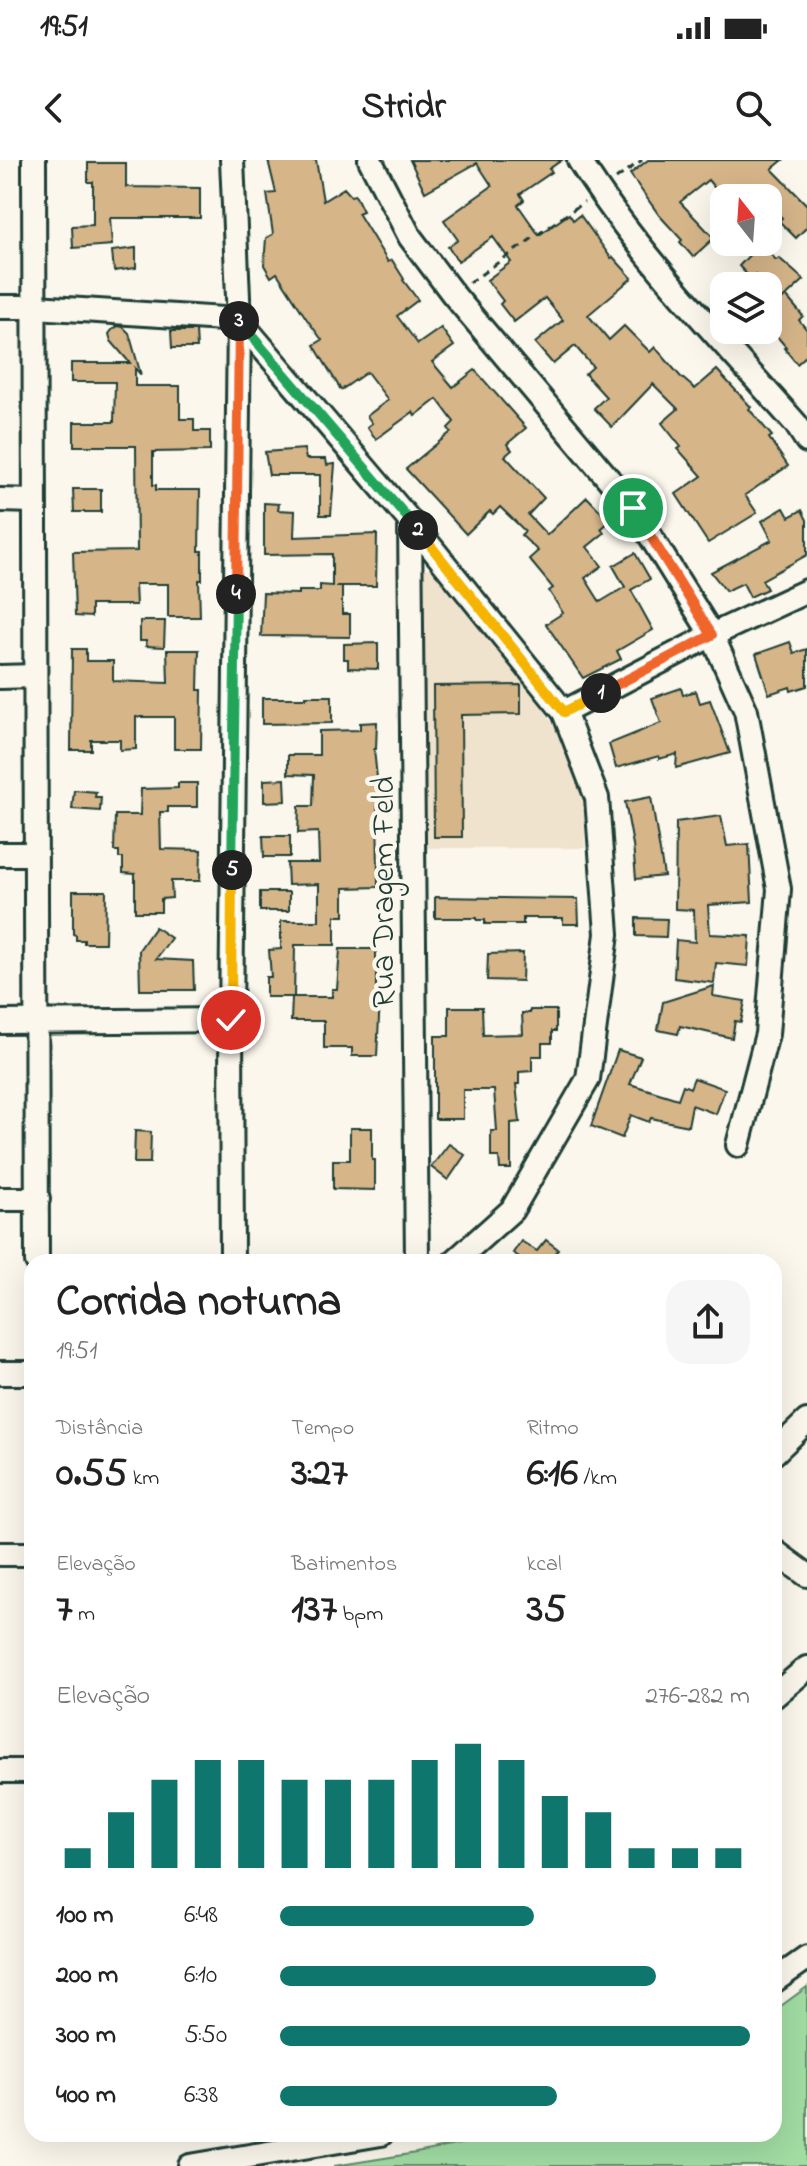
<!DOCTYPE html>
<html lang="pt">
<head>
<meta charset="utf-8">
<style>
  :root { --surface:#fff; --page:#f6f6f6; --text:#222; --muted:#767676; --accent:#0f766e }
  body { margin:0; font-family:"Indie Flower",sans-serif; background:var(--page); color:var(--text); height:100vh; display:flex; flex-direction:column; font-size:30px; white-space:nowrap }
  * { box-sizing:border-box; margin:0 }
  p { font-size:26px; color:var(--muted) }
  .icon { flex:none; width:44px; height:44px; fill:none; stroke:currentColor; stroke-width:2; stroke-linecap:round; stroke-linejoin:round }
  .map { position:relative; flex:1; overflow:hidden }
  .drawer { position:absolute; left:24px; top:1094px; width:758px; height:888px; display:flex; flex-direction:column; background:var(--surface); border-radius:24px; box-shadow:0 8px 32px #0002 }
  .drawer>* { flex:none }
  .needle { width:52px; rotate:343deg }
  .fabs { position:absolute; left:710px; top:24px; display:grid; gap:16px }
  .fabs a { display:grid; place-items:center; width:72px; height:72px; border-radius:16px; background:var(--surface); box-shadow:0 8px 32px #0002; font-size:40px }
  .pin { position:absolute; display:grid; place-items:center; width:68px; height:68px; color:#fff; margin:-34px; border:4px solid #fff; border-radius:50%; box-shadow:0 2px 8px #0007 }
  .km { position:absolute; width:40px; height:40px; margin:-20px; border-radius:50%; background:#222; color:#fff; font-size:22px; line-height:40px; text-align:center }
  .round { display:grid; place-items:center; flex:none; width:84px; height:84px; border-radius:24px; background:var(--page) }
  .head { display:flex; align-items:center; justify-content:space-between; height:136px; padding:0 32px }
  h1 { font-size:44px; font-weight:700; line-height:60px }
  .figures { display:grid; grid-template-columns:repeat(3,1fr); gap:12px; height:136px; padding:8px 32px }
  .figures div { display:grid; align-content:center }
  .figures b { font-size:40px; font-weight:700 }
  .figures small { font-size:22px; font-weight:400 }
  .figures p { font-size:22px }
  .chart { height:224px; padding:16px 32px }
  .chart p { display:flex; justify-content:space-between }
  .chart svg { width:100%; height:144px; margin-top:8px; stroke:var(--accent); stroke-width:6 }
  ul { padding:0 32px; list-style:none; font-size:26px }
  li { display:grid; grid-template-columns:128px 96px 1fr; align-items:center; height:60px }
  li i { height:20px; border-radius:10px; background:var(--accent) }
  .status { display:flex; justify-content:space-between; align-items:center; height:56px; padding:0 40px; background:var(--surface); direction:ltr }
  .status svg { height:22px; fill:currentColor }
  header { display:flex; justify-content:space-between; align-items:center; height:104px; padding:0 32px; background:var(--surface); font-size:36px; font-weight:700 }
  .map>svg:first-child { display:block }
  .built { fill:#f0e3ce }
  .green { fill:#a1dca2; stroke:#608c6b; stroke-width:2 }
  .building { fill:#d6b589; stroke:#1f3d34; stroke-width:2 }
  .lines { fill:none; stroke-linecap:round; stroke-linejoin:round }
  .minor-casing { stroke:#1f3d34; stroke-width:28 }
  .path { stroke:#1f3d34; stroke-width:3; stroke-dasharray:8 6; stroke-linecap:butt }
  .minor { stroke:#fbf7ec; stroke-width:22 }
  .split-1-casing { stroke:#fff; stroke-width:16 }
  .split-2-casing { stroke:#fff; stroke-width:16 }
  .split-3-casing { stroke:#fff; stroke-width:16 }
  .split-4-casing { stroke:#fff; stroke-width:16 }
  .split-5-casing { stroke:#fff; stroke-width:16 }
  .split-6-casing { stroke:#fff; stroke-width:16 }
  .split-1 { stroke:#f0652b; stroke-width:10 }
  .split-2 { stroke:#f5b400; stroke-width:10 }
  .split-3 { stroke:#22a559; stroke-width:10 }
  .split-4 { stroke:#f0652b; stroke-width:10 }
  .split-5 { stroke:#22a559; stroke-width:10 }
  .split-6 { stroke:#f5b400; stroke-width:10 }
  .labels { text-anchor:middle; stroke-width:8; stroke-linejoin:round; paint-order:stroke }
  .street-label { font-size:32px; fill:#1f3d34; stroke:#fbf7ec }
</style>
</head>
<body>
<div class="status"><b>19:51</b><svg viewBox="0 0 49 12"><path d="M0 12V9h3v3zM5 12V6h3v6zM10 12V3h3v9zM15 12V0h3v12zM26 1h20v11H26zM47 4h2v5h-2z"/></svg></div>
<header><svg class="icon" aria-label="back" viewBox="0 0 24 24"><path d="M15 5l-7 7 7 7"/></svg>Stridr<svg class="icon" aria-label="search" viewBox="0 0 24 24"><circle cx="10" cy="10" r="6"/><path d="M15 15l6 6"/></svg></header>
<div class="map">
<svg width="807" height="2006" viewBox="0 0 807 2006">
  <rect width="100%" height="100%" fill="#fbf7ec"/>
  <filter id="ink" filterUnits="userSpaceOnUse"><feTurbulence type="fractalNoise" baseFrequency=".0125" numOctaves="2"/><feDisplacementMap in="SourceGraphic" scale="16" xChannelSelector="R" yChannelSelector="G"/><feConvolveMatrix kernelMatrix="1 2 1 2 8 2 1 2 1" color-interpolation-filters="sRGB"/></filter>
  <g filter="url(#ink)">
    <!-- built -->
    <path class="built" d="M 430,408 L 519,510 L 562,578 L 575,613 L 584,648 L 585,688 L 426,688 L 424,409 Z"/>
    <!-- green -->
    <path class="green" d="M 807,1827 L 807,2006 L 334,2006 L 416,1993 L 507,1974 L 774,1974 L 774,1851 Z"/>
    <!-- building -->
    <g class="building">
      <path d="M 268,0 L 316,0 L 323,41 L 344,28 L 351,36 L 355,35 L 363,51 L 358,53 L 388,102 L 392,100 L 404,119 L 403,120 L 418,140 L 397,156 L 418,184 L 441,168 L 454,186 L 432,202 L 453,227 L 475,210 L 526,268 L 507,284 L 512,290 L 505,296 L 544,338 L 528,355 L 547,375 L 587,337 L 610,361 L 601,369 L 604,373 L 587,387 L 602,406 L 585,418 L 600,442 L 625,427 L 613,406 L 635,393 L 650,419 L 631,430 L 653,470 L 617,491 L 621,499 L 583,518 L 546,464 L 563,453 L 549,431 L 553,428 L 529,399 L 538,391 L 521,375 L 525,371 L 500,347 L 493,354 L 490,351 L 466,374 L 406,309 L 451,272 L 448,268 L 454,262 L 437,239 L 415,256 L 413,252 L 376,279 L 367,267 L 372,263 L 367,256 L 388,240 L 367,212 L 341,230 L 314,185 L 322,180 L 306,158 L 277,113 L 271,117 L 264,105 L 266,78 L 273,74 L 267,34 L 276,33 Z"/>
      <path d="M 410,0 L 562,0 L 549,9 L 552,12 L 520,34 L 524,40 L 518,45 L 539,75 L 569,54 L 573,60 L 580,55 L 611,98 L 613,97 L 632,118 L 588,155 L 609,180 L 624,166 L 650,192 L 655,187 L 680,216 L 695,229 L 717,210 L 751,247 L 749,249 L 772,276 L 769,278 L 788,306 L 745,335 L 757,353 L 708,383 L 676,334 L 702,316 L 678,289 L 681,287 L 662,263 L 678,249 L 653,224 L 612,267 L 594,248 L 606,237 L 585,214 L 593,207 L 575,186 L 553,204 L 535,183 L 563,160 L 545,138 L 514,162 L 500,144 L 503,141 L 487,120 L 511,102 L 493,77 L 458,101 L 448,87 L 458,80 L 444,60 L 492,26 L 477,3 L 425,32 Z"/>
      <path d="M 648,0 L 783,0 L 772,9 L 807,45 L 807,67 L 796,78 L 779,61 L 782,58 L 768,42 L 768,38 L 764,38 L 757,31 L 749,38 L 723,38 L 708,20 L 680,42 L 714,78 L 693,97 L 680,82 L 682,80 L 659,55 L 630,14 Z"/>
      <path d="M 88,3 L 126,3 L 126,27 L 200,28 L 200,58 L 110,58 L 112,85 L 73,88 L 72,66 L 93,65 L 93,22 L 88,22 Z"/>
      <path d="M 764,87 L 776,100 L 779,98 L 804,120 L 781,141 L 768,128 L 768,126 L 766,126 L 755,115 L 751,119 L 739,106 L 754,90 L 758,93 Z"/>
      <path d="M 136,88 L 136,108 L 114,111 L 112,91 Z"/>
      <path d="M 786,136 L 803,156 L 799,160 L 807,170 L 807,195 L 797,204 L 784,188 L 786,187 L 768,166 L 768,152 Z"/>
      <path d="M 118,166 L 123,167 L 129,173 L 141,215 L 135,208 L 135,226 L 180,226 L 180,259 L 194,259 L 194,271 L 210,271 L 210,291 L 153,292 L 153,325 L 156,325 L 156,330 L 200,330 L 199,391 L 202,391 L 202,420 L 199,420 L 200,457 L 168,457 L 168,424 L 135,424 L 136,445 L 91,445 L 91,457 L 75,456 L 73,392 L 137,391 L 136,286 L 74,286 L 74,262 L 114,262 L 115,222 L 71,222 L 71,203 L 130,203 L 111,181 L 109,174 L 112,170 Z"/>
      <path d="M 171,171 L 196,171 L 197,188 L 172,188 Z"/>
      <path d="M 304,289 L 306,299 L 326,299 L 327,305 L 335,304 L 331,355 L 320,355 L 320,315 L 269,315 L 265,292 Z"/>
      <path d="M 73,329 L 101,329 L 101,352 L 74,352 Z"/>
      <path d="M 264,343 L 279,344 L 278,350 L 295,351 L 294,377 L 377,374 L 376,426 L 336,426 L 342,426 L 342,454 L 350,454 L 350,477 L 261,476 L 263,433 L 298,434 L 298,431 L 320,431 L 320,425 L 332,426 L 332,394 L 264,395 Z"/>
      <path d="M 784,348 L 789,357 L 802,350 L 807,360 L 807,395 L 762,420 L 767,429 L 750,437 L 743,423 L 726,431 L 711,412 L 772,380 L 762,361 Z"/>
      <path d="M 140,461 L 165,461 L 164,487 L 146,486 L 146,481 L 140,481 Z"/>
      <path d="M 790,482 L 794,493 L 807,489 L 807,526 L 791,531 L 790,527 L 769,534 L 756,494 Z"/>
      <path d="M 378,483 L 378,509 L 348,508 L 348,499 L 344,499 L 344,484 Z"/>
      <path d="M 72,489 L 86,489 L 86,501 L 113,501 L 113,521 L 168,523 L 167,490 L 199,490 L 198,530 L 202,530 L 201,589 L 174,589 L 174,557 L 136,557 L 136,589 L 120,590 L 120,580 L 91,580 L 91,590 L 71,590 Z"/>
      <path d="M 521,525 L 521,554 L 461,555 L 462,677 L 434,677 L 433,526 Z"/>
      <path d="M 681,528 L 683,535 L 696,531 L 700,543 L 710,540 L 730,593 L 676,608 L 677,594 L 659,599 L 659,596 L 616,608 L 609,584 L 661,563 L 652,538 Z"/>
      <path d="M 306,536 L 332,536 L 332,563 L 262,564 L 262,538 L 306,538 Z"/>
      <path d="M 377,562 L 376,589 L 374,589 L 377,618 L 378,727 L 344,728 L 344,756 L 335,756 L 335,785 L 295,785 L 294,837 L 266,837 L 266,817 L 271,817 L 269,790 L 281,789 L 281,761 L 319,761 L 319,724 L 288,725 L 287,703 L 319,703 L 318,672 L 298,673 L 299,646 L 313,646 L 314,615 L 288,614 L 288,595 L 319,595 L 319,571 L 360,570 L 360,563 Z"/>
      <path d="M 285,619 L 286,641 L 264,642 L 264,620 Z"/>
      <path d="M 178,623 L 197,623 L 197,647 L 168,647 L 168,652 L 160,652 L 161,689 L 201,690 L 200,721 L 171,721 L 172,738 L 161,739 L 161,752 L 135,752 L 135,714 L 123,713 L 123,698 L 119,698 L 119,691 L 114,691 L 115,655 L 140,655 L 141,629 L 178,628 Z"/>
      <path d="M 74,630 L 96,632 L 95,637 L 101,637 L 100,651 L 72,649 Z"/>
      <path d="M 651,637 L 664,716 L 636,719 L 633,685 L 625,642 Z"/>
      <path d="M 721,656 L 727,686 L 749,684 L 752,742 L 708,745 L 710,774 L 750,776 L 748,806 L 716,803 L 714,823 L 674,818 L 676,780 L 695,782 L 694,750 L 675,749 L 676,662 Z"/>
      <path d="M 263,676 L 290,676 L 290,697 L 264,697 Z"/>
      <path d="M 73,731 L 106,731 L 105,783 L 84,783 L 84,780 L 76,780 L 76,775 L 73,774 Z"/>
      <rect x="260" y="732" width="29" height="19"/>
      <path d="M 435,737 L 578,739 L 579,764 L 563,764 L 563,758 L 523,758 L 523,764 L 485,764 L 485,760 L 477,760 L 477,758 L 435,758 Z"/>
      <path d="M 636,758 L 667,759 L 666,777 L 636,776 Z"/>
      <path d="M 155,767 L 171,778 L 156,799 L 193,801 L 194,830 L 140,830 L 139,790 Z"/>
      <path d="M 340,789 L 376,789 L 376,838 L 380,838 L 377,896 L 352,896 L 352,888 L 324,888 L 324,861 L 291,861 L 292,837 L 332,837 L 332,829 L 337,829 Z"/>
      <path d="M 523,793 L 522,821 L 487,820 L 488,794 Z"/>
      <path d="M 714,826 L 713,836 L 745,841 L 741,862 L 735,861 L 732,878 L 680,866 L 678,874 L 658,870 L 663,842 Z"/>
      <path d="M 449,847 L 482,847 L 483,875 L 523,874 L 522,853 L 530,853 L 530,850 L 556,850 L 556,871 L 552,871 L 552,883 L 542,883 L 542,896 L 532,896 L 532,911 L 519,912 L 519,924 L 516,924 L 520,962 L 511,963 L 511,1009 L 500,1009 L 499,997 L 491,997 L 491,971 L 497,971 L 494,930 L 463,930 L 463,959 L 435,959 L 435,876 L 449,876 Z"/>
      <path d="M 618,890 L 641,897 L 630,924 L 678,939 L 683,925 L 690,928 L 694,918 L 725,929 L 716,954 L 692,945 L 688,966 L 651,958 L 649,962 L 631,955 L 622,978 L 591,966 Z"/>
      <path d="M 350,968 L 372,968 L 372,1000 L 375,1000 L 375,1030 L 333,1029 L 333,1000 L 350,1000 Z"/>
      <path d="M 135,971 L 151,972 L 150,1003 L 134,1003 Z"/>
      <path d="M 449,984 L 465,995 L 448,1020 L 431,1007 Z"/>
      <path d="M 546,1080 L 558,1089 L 555,1093 L 568,1102 L 527,1102 L 513,1093 L 521,1081 L 537,1091 Z"/>
    </g>
    <g class="lines">
      <defs>
        <g id="minor">
          <path d="M 34,0 L 37,1102"/>
          <path d="M 232,0 L 239,160 L 231,860 L 232,1102"/>
          <path d="M 370,0 L 410,77 L 453,134 L 633,348 L 712,475 L 746,551 L 779,729 L 767,874 L 738,985"/>
          <path d="M 579,0 C 639,96 721,179 796,264 L 807,281"/>
          <path d="M 0,147 L 35,147 L 239,160 L 410,361 L 564,552 L 597,638 L 607,774 L 588,919 L 512,1050 L 454,1102"/>
          <path d="M 0,340 L 34,341"/>
          <path d="M 410,361 L 417,1102"/>
          <path d="M 0,517 L 35,516"/>
          <path d="M 564,552 L 712,475 L 807,431"/>
          <path d="M 0,694 L 35,694"/>
          <path d="M 0,862 L 231,860"/>
          <path d="M 0,1039 L 38,1039"/>
          <path d="M 0,1213 L 32,1213"/>
          <path d="M 774,1293 L 807,1261"/>
          <path d="M 774,1391 L 807,1415"/>
          <path d="M 0,1394 L 32,1394"/>
          <path d="M 774,1536 L 807,1508"/>
          <path d="M 0,1611 L 32,1611"/>
          <path d="M 774,1821 L 807,1798"/>
          <path d="M 190,2006 L 381,1974"/>
        </g>
      </defs>
      <!-- minor casing -->
      <use href="#minor" class="minor-casing"/>
      <!-- path -->
      <g class="path">
        <path d="M 616,19 L 642,0"/>
        <path d="M 469,123 L 584,42"/>
      </g>
      <!-- minor -->
      <use href="#minor" class="minor"/>
    </g>
  </g>
  <g class="lines" filter="url(#ink)">
    <defs>
      <path id="split-1" d="M 601,533 L 712,475 L 633,348"/>
      <path id="split-2" d="M 418,370 L 564,552 L 601,533"/>
      <path id="split-3" d="M 239,161 L 418,370"/>
      <path id="split-4" d="M 236,434 L 239,161"/>
      <path id="split-5" d="M 232,710 L 236,434"/>
      <path id="split-6" d="M 231,860 L 232,710"/>
    </defs>
    <!-- split-1 casing -->
    <use href="#split-1" class="split-1-casing"/>
    <!-- split-2 casing -->
    <use href="#split-2" class="split-2-casing"/>
    <!-- split-3 casing -->
    <use href="#split-3" class="split-3-casing"/>
    <!-- split-4 casing -->
    <use href="#split-4" class="split-4-casing"/>
    <!-- split-5 casing -->
    <use href="#split-5" class="split-5-casing"/>
    <!-- split-6 casing -->
    <use href="#split-6" class="split-6-casing"/>
    <!-- split-1 -->
    <use href="#split-1" class="split-1"/>
    <!-- split-2 -->
    <use href="#split-2" class="split-2"/>
    <!-- split-3 -->
    <use href="#split-3" class="split-3"/>
    <!-- split-4 -->
    <use href="#split-4" class="split-4"/>
    <!-- split-5 -->
    <use href="#split-5" class="split-5"/>
    <!-- split-6 -->
    <use href="#split-6" class="split-6"/>
  </g>
  <g class="labels">
    <!-- street labels -->
    <g class="street-label">
      <text transform="translate(382 732) rotate(-90)" y="11">Rua Dragem Feld</text>
    </g>
  </g>
</svg>
<div class="fabs">
<a><svg class="needle" viewBox="-14 -14 28 28"><path d="M0-13l5 13h-10z" fill="#e53935"/><path d="M0 13l5-13h-10z" fill="#767676"/></svg></a>
<a><svg class="icon" aria-label="layers" viewBox="0 0 24 24"><path d="M12 4l9 5-9 5-9-5zM3 14l9 5 9-5"/></svg></a>
</div>
<div class="pin" style="left:633px;top:348px;background:#1e9e55"><svg class="icon" aria-label="arrive" viewBox="0 0 24 24"><path d="M6 21V4h12l-3 4 3 4H6"/></svg></div>
<div class="pin" style="left:231px;top:860px;background:#d93025"><svg class="icon" aria-label="check" viewBox="0 0 24 24"><path d="M5 12l5 5 9-10"/></svg></div>
<b class="km" style="left:601px;top:533px">1</b>
<b class="km" style="left:418px;top:370px">2</b>
<b class="km" style="left:239px;top:161px">3</b>
<b class="km" style="left:236px;top:434px">4</b>
<b class="km" style="left:232px;top:710px">5</b>
<section class="drawer">
<div class="head"><div><h1>Corrida noturna</h1><p>19:51</p></div><a class="round"><svg class="icon" aria-label="share" viewBox="0 0 24 24"><path d="M12 15V3M7 8l5-5 5 5M5 13v7h14v-7"/></svg></a></div>
<div class="figures">
<div><p>Distância</p><b>0.55<small> km</small></b></div>
<div><p>Tempo</p><b>3:27</b></div>
<div><p>Ritmo</p><b>6:16<small> /km</small></b></div>
</div>
<div class="figures">
<div><p>Elevação</p><b>7<small> m</small></b></div>
<div><p>Batimentos</p><b>137<small> bpm</small></b></div>
<div><p>kcal</p><b>35</b></div>
</div>
<div class="chart"><p><span>Elevação</span>276–282 m</p>
<svg viewBox="0 0 160 44" preserveAspectRatio="none"><path d="M5 44V38M15 44V27M25 44V17M35 44V11M45 44V11M55 44V17M65 44V17M75 44V17M85 44V11M95 44V6M105 44V11M115 44V22M125 44V27M135 44V38M145 44V38M155 44V38"/></svg>
</div>
<ul>
<li><b>100 m</b>6:48<i style="width:54%"></i></li>
<li><b>200 m</b>6:10<i style="width:80%"></i></li>
<li><b>300 m</b>5:50<i style="width:100%"></i></li>
<li><b>400 m</b>6:38<i style="width:59%"></i></li>
</ul>
</section>
</div>
</body>
</html>
